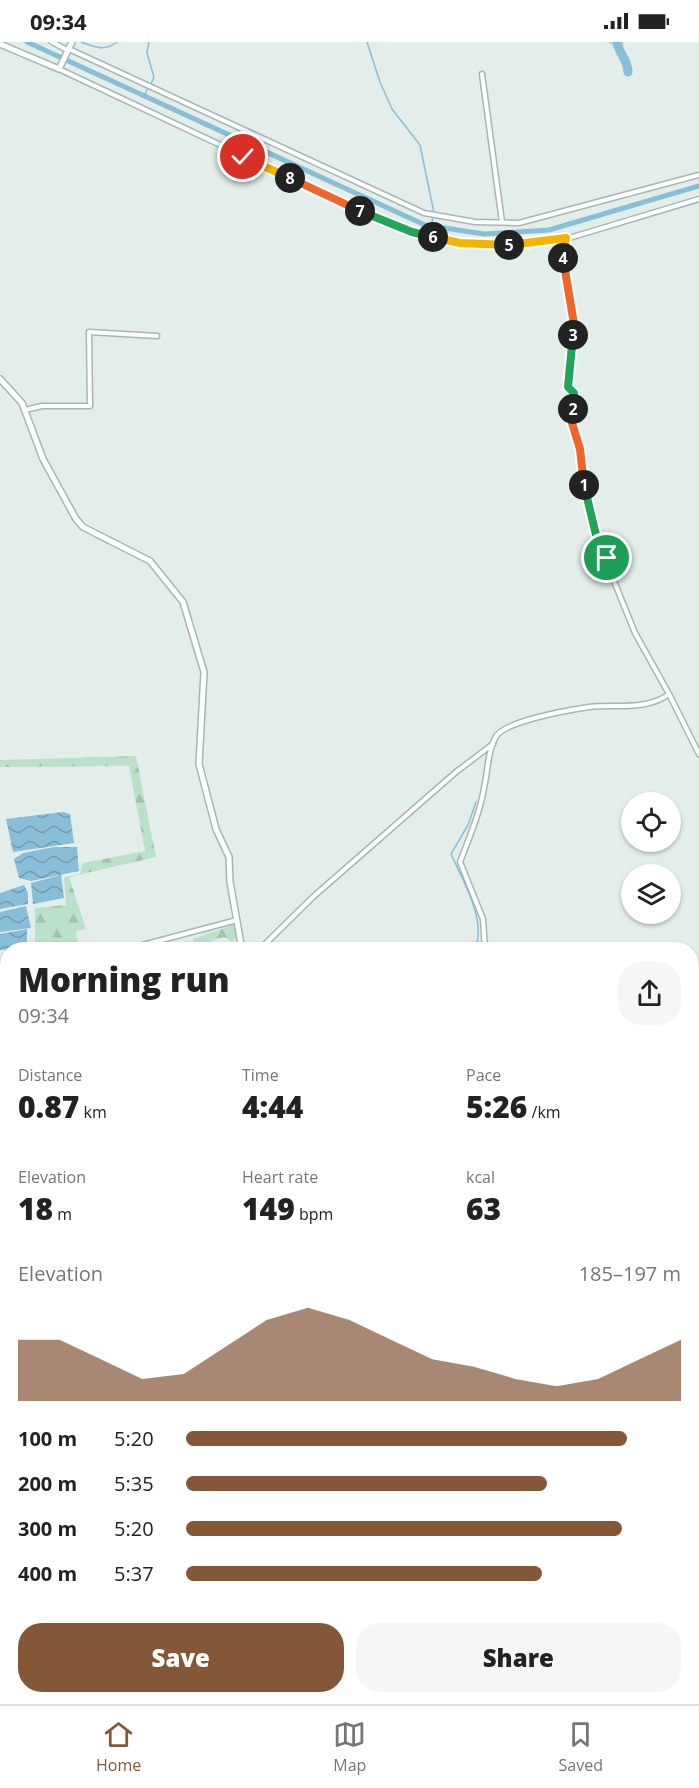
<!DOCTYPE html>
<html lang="en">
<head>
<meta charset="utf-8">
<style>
  :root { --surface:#fff; --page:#f6f6f6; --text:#222; --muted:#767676; --line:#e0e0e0; --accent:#845738 }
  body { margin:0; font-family:"Open Sans",sans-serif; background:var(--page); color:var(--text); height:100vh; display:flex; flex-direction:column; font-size:22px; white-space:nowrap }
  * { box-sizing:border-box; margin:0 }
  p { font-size:20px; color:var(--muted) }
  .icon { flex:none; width:33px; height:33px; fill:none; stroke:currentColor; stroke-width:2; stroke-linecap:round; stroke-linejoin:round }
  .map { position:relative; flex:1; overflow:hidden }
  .panel { position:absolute; left:0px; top:900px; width:699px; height:762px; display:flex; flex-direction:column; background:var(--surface); border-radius:24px 24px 0 0; box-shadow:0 2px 4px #0004 }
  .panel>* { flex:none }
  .buttons { position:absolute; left:621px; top:750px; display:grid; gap:12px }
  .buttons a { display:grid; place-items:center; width:60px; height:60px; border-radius:50%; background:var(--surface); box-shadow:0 2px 4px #0004; font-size:30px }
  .pin { position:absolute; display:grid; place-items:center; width:51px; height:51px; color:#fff; margin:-26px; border:3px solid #fff; border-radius:50%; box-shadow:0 2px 6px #0007 }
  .km { position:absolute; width:30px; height:30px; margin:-15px; border-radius:50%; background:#222; color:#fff; font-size:16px; line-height:30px; text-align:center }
  .round { display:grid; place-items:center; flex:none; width:63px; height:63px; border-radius:24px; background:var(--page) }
  .overview { display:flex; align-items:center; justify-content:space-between; height:102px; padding:0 18px }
  h1 { font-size:33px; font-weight:800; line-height:45px }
  .stats { display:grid; grid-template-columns:repeat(3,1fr); gap:9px; height:102px; padding:6px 18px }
  .stats div { display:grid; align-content:center }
  .stats b { font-size:30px; font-weight:800 }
  .stats small { font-size:16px; font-weight:400 }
  .stats p { font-size:16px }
  .chart { height:168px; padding:12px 18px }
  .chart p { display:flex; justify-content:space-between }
  .chart svg { width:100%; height:108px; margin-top:6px; fill:var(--accent); opacity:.7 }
  .button { display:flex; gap:12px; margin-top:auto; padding:12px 18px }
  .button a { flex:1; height:69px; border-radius:24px; background:var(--accent); color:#fff; font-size:24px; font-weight:800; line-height:69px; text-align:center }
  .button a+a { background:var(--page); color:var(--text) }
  ul { padding:0 18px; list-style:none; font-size:20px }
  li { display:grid; grid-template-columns:96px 72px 1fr; align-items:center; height:45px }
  li i { height:15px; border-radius:8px; background:var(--accent) }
  .status { display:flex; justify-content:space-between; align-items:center; height:42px; padding:0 30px; background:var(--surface); direction:ltr }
  .status svg { height:16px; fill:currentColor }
  .tab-bar { display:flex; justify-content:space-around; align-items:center; height:84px; border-top:2px solid var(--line); background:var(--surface); font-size:16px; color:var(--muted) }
  .tab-bar a { display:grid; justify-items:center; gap:3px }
  .tab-bar .active { color:var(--accent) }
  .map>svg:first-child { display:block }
  .forest { fill:url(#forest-firs) }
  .water { fill:url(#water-waves) }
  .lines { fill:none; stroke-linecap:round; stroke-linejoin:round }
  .stream { stroke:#88bed7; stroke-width:1.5 }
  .canal { stroke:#88bed7; stroke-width:5 }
  .river { stroke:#88bed7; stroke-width:9 }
  .minor-casing { stroke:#a5b7b4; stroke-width:7 }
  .tertiary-casing { stroke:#a5b7b4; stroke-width:8 }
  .minor { stroke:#fff; stroke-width:4 }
  .tertiary { stroke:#fff; stroke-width:5 }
  .split-1-casing { stroke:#fff; stroke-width:12 }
  .split-2-casing { stroke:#fff; stroke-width:12 }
  .split-3-casing { stroke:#fff; stroke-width:12 }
  .split-4-casing { stroke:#fff; stroke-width:12 }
  .split-5-casing { stroke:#fff; stroke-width:12 }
  .split-6-casing { stroke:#fff; stroke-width:12 }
  .split-7-casing { stroke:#fff; stroke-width:12 }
  .split-8-casing { stroke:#fff; stroke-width:12 }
  .split-9-casing { stroke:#fff; stroke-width:12 }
  .split-1 { stroke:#22a559; stroke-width:8 }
  .split-2 { stroke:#f0652b; stroke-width:8 }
  .split-3 { stroke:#22a559; stroke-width:8 }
  .split-4 { stroke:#f0652b; stroke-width:8 }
  .split-5 { stroke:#f5b400; stroke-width:8 }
  .split-6 { stroke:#f5b400; stroke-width:8 }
  .split-7 { stroke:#22a559; stroke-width:8 }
  .split-8 { stroke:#f0652b; stroke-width:8 }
  .split-9 { stroke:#f5b400; stroke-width:8 }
</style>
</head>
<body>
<div class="status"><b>09:34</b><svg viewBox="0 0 49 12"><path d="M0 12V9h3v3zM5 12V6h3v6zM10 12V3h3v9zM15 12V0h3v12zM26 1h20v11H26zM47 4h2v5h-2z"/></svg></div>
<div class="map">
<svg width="699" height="1662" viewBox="0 0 699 1662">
  <defs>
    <pattern id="forest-firs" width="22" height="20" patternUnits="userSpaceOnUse" patternTransform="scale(1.5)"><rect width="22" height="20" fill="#bbe1cb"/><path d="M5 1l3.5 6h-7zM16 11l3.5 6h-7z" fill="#a0c2af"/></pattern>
    <pattern id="water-waves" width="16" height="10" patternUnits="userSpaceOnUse" patternTransform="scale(1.5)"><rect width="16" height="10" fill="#88bed7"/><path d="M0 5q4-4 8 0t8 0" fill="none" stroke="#6f9cb0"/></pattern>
  </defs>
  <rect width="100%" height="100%" fill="#e3eeeb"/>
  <!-- forest -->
  <g class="forest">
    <path d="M 607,0 L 624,0 L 623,6 L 630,20 L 622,23 L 612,3 Z"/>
    <path d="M 136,714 L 156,815 L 69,835 L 86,887 L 76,889 L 78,907 L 35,907 L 35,866 L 66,863 L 64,835 L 80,832 L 83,821 L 145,809 L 129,724 L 0,725 L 0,718 Z"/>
    <path d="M 235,882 L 243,887 L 233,900 L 224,895 L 209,900 L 209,907 L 195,907 L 193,897 Z"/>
  </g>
  <!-- water -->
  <g class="water">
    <path d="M 63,770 L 70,772 L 74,801 L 13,810 L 6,777 Z"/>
    <path d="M 54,805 L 77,805 L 79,829 L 31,839 L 19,836 L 14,817 L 23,811 Z"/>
    <path d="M 61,833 L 64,856 L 33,862 L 31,841 Z"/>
    <path d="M 24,843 L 28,851 L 28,862 L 0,867 L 0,851 Z"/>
    <path d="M 26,864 L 31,886 L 0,890 L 0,870 Z"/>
    <path d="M 27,887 L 27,906 L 0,908 L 0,892 Z"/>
  </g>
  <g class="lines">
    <!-- stream -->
    <g class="stream">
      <path d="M 81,0 C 95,5 104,10 117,0"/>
      <path d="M 149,0 L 147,11 L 154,35 L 151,42"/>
      <path d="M 367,0 L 380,40 L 392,67 L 420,103 L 434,171"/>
      <path d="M 144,54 L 148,46"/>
      <path d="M 431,184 L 433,175"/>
      <path d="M 475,908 C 487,877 463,840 451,812 L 468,783 L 476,760"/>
      <path d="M 692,1514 L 699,1504"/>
      <path d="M 655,1654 L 655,1662"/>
    </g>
    <!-- canal -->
    <path class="canal" d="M 27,0 L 425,183 L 484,192 L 549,188 L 699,144"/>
    <!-- river -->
    <path class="river" d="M 617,0 C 619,12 628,18 628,30"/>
    <defs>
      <g id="minor">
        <path d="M 52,0 L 67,8"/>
        <path d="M 69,7 L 424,171 L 475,180 L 519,181 L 699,133"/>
        <path d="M 59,27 L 365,171 L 412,190 L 460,201 L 501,204 L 566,197 L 699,157"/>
        <path d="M 482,32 L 502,180"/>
        <path d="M 25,368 L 42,364 L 90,364 L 89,290 L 157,294"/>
        <path d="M 669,652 L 699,712"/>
        <path d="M 124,908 L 237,878"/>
        <path d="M 259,908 L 314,854 L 456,730 L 493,702"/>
        <path d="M 485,908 L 483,877 L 460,820 C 469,796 480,771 484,746 C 488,729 487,712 495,696 C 503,679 569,668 589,665 C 615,662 647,669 669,652 L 635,591 L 597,497 L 581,435 L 580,407 L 571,381 L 574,350 L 568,345 C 570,324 575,301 574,280 C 572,250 561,227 566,197"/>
        <path d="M 0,925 L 8,925"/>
        <path d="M 692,1416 L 699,1414"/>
        <path d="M 533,1654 L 535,1659"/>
        <path d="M 122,1662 L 123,1654"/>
        <path d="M 312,1662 L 312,1654"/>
      </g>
      <g id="tertiary">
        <path d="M 0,2 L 59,27 L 72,0"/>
        <path d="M 0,337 L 22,361 L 43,417 L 76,477 L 83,485 L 150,519 L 183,560 L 204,630 L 199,722 L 216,787 L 229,815 L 230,840 L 242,908"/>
        <path d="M 0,1571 L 8,1571"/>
      </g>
    </defs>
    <!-- minor casing -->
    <use href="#minor" class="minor-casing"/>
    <!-- tertiary casing -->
    <use href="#tertiary" class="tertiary-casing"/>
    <!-- minor -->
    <use href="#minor" class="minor"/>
    <!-- tertiary -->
    <use href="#tertiary" class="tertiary"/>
  </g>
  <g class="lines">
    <defs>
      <path id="split-1" d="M 584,443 L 597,497 L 607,516"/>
      <path id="split-2" d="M 573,367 L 572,381 L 580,407 L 584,443"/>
      <path id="split-3" d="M 573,293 L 568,345 L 574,351 L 573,367"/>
      <path id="split-4" d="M 563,216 L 574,282 L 573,293"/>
      <path id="split-5" d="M 509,203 L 566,196 L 563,216"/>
      <path id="split-6" d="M 433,195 L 460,201 L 509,203"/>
      <path id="split-7" d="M 360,169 L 412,190 L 433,195"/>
      <path id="split-8" d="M 290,136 L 360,169"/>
      <path id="split-9" d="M 243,115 L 290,136"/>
    </defs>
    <!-- split-1 casing -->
    <use href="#split-1" class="split-1-casing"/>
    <!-- split-2 casing -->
    <use href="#split-2" class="split-2-casing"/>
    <!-- split-3 casing -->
    <use href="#split-3" class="split-3-casing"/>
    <!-- split-4 casing -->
    <use href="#split-4" class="split-4-casing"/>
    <!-- split-5 casing -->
    <use href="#split-5" class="split-5-casing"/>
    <!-- split-6 casing -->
    <use href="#split-6" class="split-6-casing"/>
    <!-- split-7 casing -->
    <use href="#split-7" class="split-7-casing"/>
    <!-- split-8 casing -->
    <use href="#split-8" class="split-8-casing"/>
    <!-- split-9 casing -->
    <use href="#split-9" class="split-9-casing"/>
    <!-- split-1 -->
    <use href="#split-1" class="split-1"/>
    <!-- split-2 -->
    <use href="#split-2" class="split-2"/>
    <!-- split-3 -->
    <use href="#split-3" class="split-3"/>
    <!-- split-4 -->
    <use href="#split-4" class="split-4"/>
    <!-- split-5 -->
    <use href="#split-5" class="split-5"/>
    <!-- split-6 -->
    <use href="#split-6" class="split-6"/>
    <!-- split-7 -->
    <use href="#split-7" class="split-7"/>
    <!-- split-8 -->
    <use href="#split-8" class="split-8"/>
    <!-- split-9 -->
    <use href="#split-9" class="split-9"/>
  </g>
</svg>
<div class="buttons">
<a><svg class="icon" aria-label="locate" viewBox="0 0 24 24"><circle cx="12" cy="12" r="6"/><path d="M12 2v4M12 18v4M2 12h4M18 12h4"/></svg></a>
<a><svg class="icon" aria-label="layers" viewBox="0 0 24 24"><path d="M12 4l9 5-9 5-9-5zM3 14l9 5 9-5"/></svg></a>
</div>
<div class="pin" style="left:607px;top:516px;background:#1e9e55"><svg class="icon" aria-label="arrive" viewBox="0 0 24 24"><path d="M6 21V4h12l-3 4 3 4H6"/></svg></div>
<div class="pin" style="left:243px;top:115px;background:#d93025"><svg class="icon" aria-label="check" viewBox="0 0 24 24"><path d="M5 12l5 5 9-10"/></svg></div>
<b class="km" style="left:584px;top:443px">1</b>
<b class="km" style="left:573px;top:367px">2</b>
<b class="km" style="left:573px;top:293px">3</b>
<b class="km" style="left:563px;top:216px">4</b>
<b class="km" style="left:509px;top:203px">5</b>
<b class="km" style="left:433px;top:195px">6</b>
<b class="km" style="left:360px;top:169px">7</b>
<b class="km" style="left:290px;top:136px">8</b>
<section class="panel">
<div class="overview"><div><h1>Morning run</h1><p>09:34</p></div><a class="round"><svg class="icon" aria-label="share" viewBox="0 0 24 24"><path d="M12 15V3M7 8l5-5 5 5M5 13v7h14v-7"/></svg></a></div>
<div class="stats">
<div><p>Distance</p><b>0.87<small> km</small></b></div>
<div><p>Time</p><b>4:44</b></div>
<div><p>Pace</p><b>5:26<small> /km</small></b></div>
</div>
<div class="stats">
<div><p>Elevation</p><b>18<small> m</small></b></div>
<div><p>Heart rate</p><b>149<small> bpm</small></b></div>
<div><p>kcal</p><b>63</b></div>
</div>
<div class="chart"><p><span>Elevation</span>185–197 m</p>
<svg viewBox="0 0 160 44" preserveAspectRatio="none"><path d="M0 44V19L10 19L20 27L30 35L40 33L50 22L60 11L70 6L80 11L90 19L100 27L110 30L120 35L130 38L140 35L150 27L160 19V44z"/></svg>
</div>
<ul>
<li><b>100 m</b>5:20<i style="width:89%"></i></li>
<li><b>200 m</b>5:35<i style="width:73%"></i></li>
<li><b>300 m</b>5:20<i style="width:88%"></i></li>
<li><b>400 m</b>5:37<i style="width:72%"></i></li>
</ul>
<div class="button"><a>Save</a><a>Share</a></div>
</section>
</div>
<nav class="tab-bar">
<a class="active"><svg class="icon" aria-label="home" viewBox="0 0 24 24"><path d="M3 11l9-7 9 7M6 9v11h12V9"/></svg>Home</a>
<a><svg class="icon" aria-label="map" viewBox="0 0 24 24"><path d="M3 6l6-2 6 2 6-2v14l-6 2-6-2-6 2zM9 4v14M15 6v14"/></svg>Map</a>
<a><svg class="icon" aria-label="saved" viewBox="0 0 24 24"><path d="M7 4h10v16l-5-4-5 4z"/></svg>Saved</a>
</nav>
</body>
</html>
